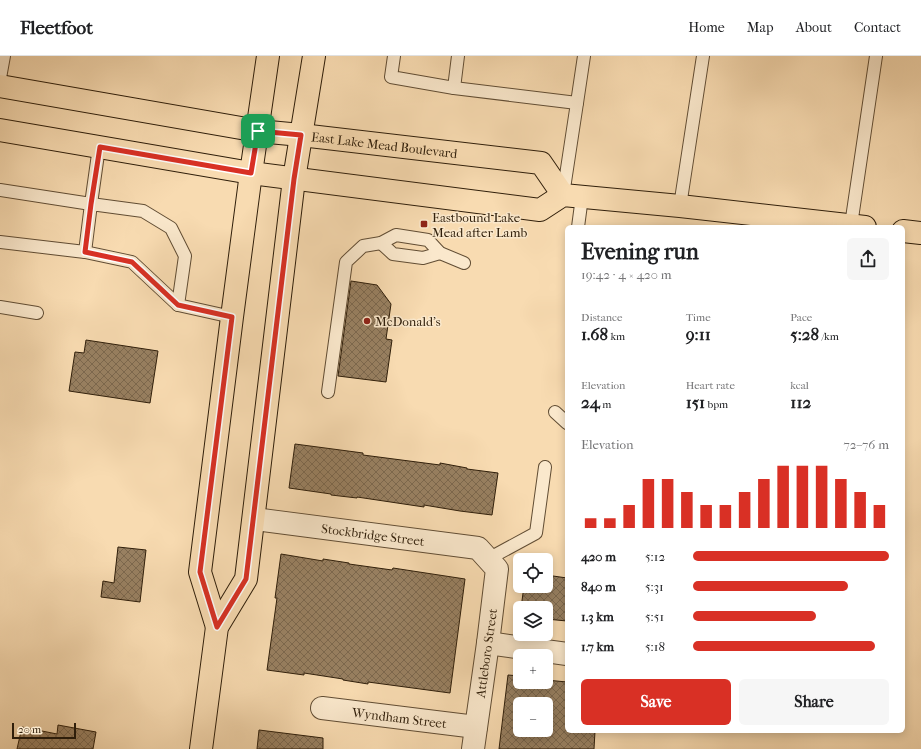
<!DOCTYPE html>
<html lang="en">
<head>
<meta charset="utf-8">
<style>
  :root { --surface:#fff; --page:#f6f6f6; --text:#202124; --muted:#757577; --line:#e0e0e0; --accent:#d93025 }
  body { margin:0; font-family:"IM FELL French Canon",serif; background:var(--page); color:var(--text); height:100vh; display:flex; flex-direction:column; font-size:15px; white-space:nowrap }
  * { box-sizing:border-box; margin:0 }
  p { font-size:13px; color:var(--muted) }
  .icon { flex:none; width:22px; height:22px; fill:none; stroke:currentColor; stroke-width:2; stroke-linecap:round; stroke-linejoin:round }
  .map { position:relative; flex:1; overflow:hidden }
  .drawer { position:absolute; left:565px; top:169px; width:340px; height:508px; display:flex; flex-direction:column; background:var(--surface); border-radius:6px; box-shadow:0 2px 10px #0003 }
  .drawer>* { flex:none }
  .tools { position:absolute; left:513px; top:497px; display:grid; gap:8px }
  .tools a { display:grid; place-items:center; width:40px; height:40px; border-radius:6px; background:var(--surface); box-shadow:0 2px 10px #0003; font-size:20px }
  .scale { position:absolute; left:12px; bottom:10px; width:64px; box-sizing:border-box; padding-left:4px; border:2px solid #2f1e0a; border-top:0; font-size:11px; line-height:14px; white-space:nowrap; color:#2f1e0a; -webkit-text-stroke:3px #fae8cc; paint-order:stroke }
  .pin { position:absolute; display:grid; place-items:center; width:34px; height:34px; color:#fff; margin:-17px; border-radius:8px; box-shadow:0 2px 6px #0006 }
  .round { display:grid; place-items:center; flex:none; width:42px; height:42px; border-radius:6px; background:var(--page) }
  .overview { display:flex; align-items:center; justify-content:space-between; height:68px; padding:0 16px }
  h1 { font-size:22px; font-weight:800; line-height:30px }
  .figures { display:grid; grid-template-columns:repeat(3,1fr); gap:6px; height:68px; padding:4px 16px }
  .figures div { display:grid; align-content:center }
  .figures b { font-size:17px; font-weight:800 }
  .figures small { font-size:11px; font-weight:400 }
  .figures p { font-size:11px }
  .chart { height:112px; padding:8px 16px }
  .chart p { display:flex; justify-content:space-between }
  .chart svg { width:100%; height:72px; margin-top:4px; stroke:var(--accent); stroke-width:6 }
  .button { display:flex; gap:8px; margin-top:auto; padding:8px 16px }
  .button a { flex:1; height:46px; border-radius:6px; background:var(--accent); color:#fff; font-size:16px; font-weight:800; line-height:46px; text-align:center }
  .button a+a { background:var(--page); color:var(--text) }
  ul { padding:0 16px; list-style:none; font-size:13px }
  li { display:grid; grid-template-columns:64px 48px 1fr; align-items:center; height:30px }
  li i { height:10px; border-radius:5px; background:var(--accent) }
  header { display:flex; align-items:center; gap:24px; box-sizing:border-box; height:56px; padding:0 20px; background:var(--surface); border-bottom:1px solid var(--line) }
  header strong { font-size:19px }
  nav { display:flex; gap:22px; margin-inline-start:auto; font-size:14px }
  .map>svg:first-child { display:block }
  .building { fill:url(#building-cross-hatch); stroke:#2f1e0a; fill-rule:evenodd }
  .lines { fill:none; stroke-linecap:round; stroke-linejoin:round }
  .service-casing { stroke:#614d34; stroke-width:14 }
  .minor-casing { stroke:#614d34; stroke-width:24 }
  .primary-casing { stroke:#2f1e0a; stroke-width:24 }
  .service { stroke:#fae8cc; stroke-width:12 }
  .minor { stroke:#fae8cc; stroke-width:22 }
  .primary { stroke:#f8dbb1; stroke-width:22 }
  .route-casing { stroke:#fff; stroke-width:8 }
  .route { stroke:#d93025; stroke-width:5 }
  .poi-dot { fill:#8f2418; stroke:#fae8cc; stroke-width:1.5 }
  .labels { text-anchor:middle; stroke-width:3; stroke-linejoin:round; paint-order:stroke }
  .street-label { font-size:13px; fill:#2f1e0a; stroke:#fae8cc }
  .poi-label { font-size:13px; fill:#2f1e0a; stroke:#fae8cc; text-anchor:start }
</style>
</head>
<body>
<header>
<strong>Fleetfoot</strong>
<nav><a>Home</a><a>Map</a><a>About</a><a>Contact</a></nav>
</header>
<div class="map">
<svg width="921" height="693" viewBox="0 0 921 693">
  <defs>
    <pattern id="building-cross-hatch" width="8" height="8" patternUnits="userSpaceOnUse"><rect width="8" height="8" fill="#988061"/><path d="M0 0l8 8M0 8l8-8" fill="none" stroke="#7c684e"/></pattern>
  </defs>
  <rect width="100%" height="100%" fill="#f8dbb1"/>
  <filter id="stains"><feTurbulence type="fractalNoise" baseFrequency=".005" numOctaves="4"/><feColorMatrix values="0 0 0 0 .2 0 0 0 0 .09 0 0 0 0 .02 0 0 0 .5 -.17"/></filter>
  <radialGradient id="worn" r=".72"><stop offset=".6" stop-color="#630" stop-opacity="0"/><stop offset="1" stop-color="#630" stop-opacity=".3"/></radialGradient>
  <!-- building -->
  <g class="building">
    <path d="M 351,225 L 377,229 L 391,248 L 386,283 L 392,284 L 386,326 L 338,320 Z"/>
    <path d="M 86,284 L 158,295 L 150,347 L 69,335 L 75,296 L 84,297 Z"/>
    <path d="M 295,388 L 363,397 L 363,399 L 440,409 L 440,407 L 467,412 L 467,413 L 498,417 L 492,459 L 460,455 L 424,449 L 424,451 L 357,441 L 357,442 L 331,439 L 331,438 L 289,432 Z"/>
    <path d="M 118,491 L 146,494 L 140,546 L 101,541 L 103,525 L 114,527 Z"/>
    <path d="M 281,498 L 323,505 L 323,503 L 349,507 L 349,508 L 392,514 L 393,512 L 465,523 L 450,637 L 368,626 L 368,628 L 343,624 L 343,623 L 304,617 L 304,619 L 267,614 L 277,542 L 275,542 Z"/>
    <path d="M 546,519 L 567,522 L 567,565 L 546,563 L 546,552 L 521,552 L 524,530 L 546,530 Z"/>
    <path d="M 508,619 L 520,620 L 520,626 L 546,626 L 546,624 L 567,626 L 567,675 L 595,675 L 594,693 L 499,693 ZM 520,648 L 546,648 L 546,674 L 520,674 Z"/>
    <path d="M 58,669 L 96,676 L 93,693 L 17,693 L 22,671 L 57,678 Z"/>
    <path d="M 259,674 L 323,682 L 323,693 L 257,693 Z"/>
  </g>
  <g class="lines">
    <defs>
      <g id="service">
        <path d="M 394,0 L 391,21 L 454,32 L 577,47 L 584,0"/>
        <path d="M 0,22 L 4,0"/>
        <path d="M 454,32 L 458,0"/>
        <path d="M 0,134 L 91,148 L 99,91"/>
        <path d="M 563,139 L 577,47"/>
        <path d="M 680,150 L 703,0"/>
        <path d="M 851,169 L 876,0"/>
        <path d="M 578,171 L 582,141"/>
        <path d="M 0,186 L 85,196 L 91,148 L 143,155 L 171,172 L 185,200 L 178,249 L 232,261"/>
        <path d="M 381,187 L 393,198 L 423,202 L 440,197"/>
        <path d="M 85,196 L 132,206 L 178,249"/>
        <path d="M 0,251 L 37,257"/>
        <path d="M 328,336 L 346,206 L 363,190 L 381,187 L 396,179 L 428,184 L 440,197 L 464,207"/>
        <path d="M 555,356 L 567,367"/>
        <path d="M 488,503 L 536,477 L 545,411"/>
      </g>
      <g id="minor">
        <path id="s1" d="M 254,463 L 478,492 L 497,513 L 488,587 L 473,693"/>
        <path d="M 488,587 L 567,598"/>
        <path id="s2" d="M 322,652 L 476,671"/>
      </g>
      <g id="primary">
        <path id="s3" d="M 0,30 L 258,75 L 301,79 L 541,107 L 563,139"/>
        <path d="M 0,74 L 251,117 L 540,154 L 563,139 L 680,150 L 865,171"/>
        <path d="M 903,175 L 921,177"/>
        <path d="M 217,571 L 200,516 L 232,261 L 251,117 L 268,0"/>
        <path d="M 201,693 L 217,571 L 246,523 L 294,123 L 314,0"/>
      </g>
    </defs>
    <!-- service casing -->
    <use href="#service" class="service-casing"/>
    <!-- minor casing -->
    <use href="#minor" class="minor-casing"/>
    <!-- primary casing -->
    <use href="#primary" class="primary-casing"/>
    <!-- service -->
    <use href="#service" class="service"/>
    <!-- minor -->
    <use href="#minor" class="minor"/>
    <!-- primary -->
    <use href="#primary" class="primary"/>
  </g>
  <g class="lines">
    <defs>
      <path id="route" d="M 258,75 L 301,79 L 294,123 L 246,523 L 217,571 L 200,516 L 232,261 L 178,249 L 132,206 L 85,196 L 91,148 L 100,91 L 251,117 Z"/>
    </defs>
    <!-- route casing -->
    <use href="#route" class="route-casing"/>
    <!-- route -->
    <use href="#route" class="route"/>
  </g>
  <!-- markers -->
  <g class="poi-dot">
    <rect x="420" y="164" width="8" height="8" rx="2"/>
    <circle cx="367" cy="265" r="4"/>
  </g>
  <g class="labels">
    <!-- street labels -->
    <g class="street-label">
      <text dy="5" stroke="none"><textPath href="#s3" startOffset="389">East Lake Mead Boulevard</textPath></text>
      <text dy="5" stroke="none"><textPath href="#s1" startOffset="120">Stockbridge Street</textPath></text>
      <text transform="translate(486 597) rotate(-82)" y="5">Attleboro Street</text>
      <text dy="5" stroke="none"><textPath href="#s2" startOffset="78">Wyndham Street</textPath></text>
    </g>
    <!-- poi labels -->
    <g class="poi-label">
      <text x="432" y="166">Eastbound Lake<tspan x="432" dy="15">Mead after Lamb</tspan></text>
      <text x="375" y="270">McDonald's</text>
    </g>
  </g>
  <rect width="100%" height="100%" filter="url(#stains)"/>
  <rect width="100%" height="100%" fill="url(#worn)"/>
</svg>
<div class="tools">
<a><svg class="icon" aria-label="locate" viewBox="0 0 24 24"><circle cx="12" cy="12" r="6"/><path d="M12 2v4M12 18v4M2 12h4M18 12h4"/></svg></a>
<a><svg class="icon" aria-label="layers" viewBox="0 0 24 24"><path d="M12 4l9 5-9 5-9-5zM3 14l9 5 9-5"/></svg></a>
<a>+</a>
<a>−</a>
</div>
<div class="scale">20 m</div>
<div class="pin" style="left:258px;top:75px;background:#1e9e55"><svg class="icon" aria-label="arrive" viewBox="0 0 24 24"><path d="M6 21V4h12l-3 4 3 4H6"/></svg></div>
<section class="drawer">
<div class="overview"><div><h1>Evening run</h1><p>19:42 · 4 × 420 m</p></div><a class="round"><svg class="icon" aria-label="share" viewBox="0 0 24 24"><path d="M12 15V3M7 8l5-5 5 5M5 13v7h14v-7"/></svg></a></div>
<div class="figures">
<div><p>Distance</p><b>1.68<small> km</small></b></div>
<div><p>Time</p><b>9:11</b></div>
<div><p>Pace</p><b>5:28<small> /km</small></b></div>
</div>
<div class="figures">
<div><p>Elevation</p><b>24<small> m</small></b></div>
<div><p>Heart rate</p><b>151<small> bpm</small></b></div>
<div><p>kcal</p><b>112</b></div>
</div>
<div class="chart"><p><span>Elevation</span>72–76 m</p>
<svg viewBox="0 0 160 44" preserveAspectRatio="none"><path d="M5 44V38M15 44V38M25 44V30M35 44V14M45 44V14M55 44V22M65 44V30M75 44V30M85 44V22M95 44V14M105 44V6M115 44V6M125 44V6M135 44V14M145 44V22M155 44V30"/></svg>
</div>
<ul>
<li><b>420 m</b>5:12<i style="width:100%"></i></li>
<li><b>840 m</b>5:31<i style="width:79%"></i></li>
<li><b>1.3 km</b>5:51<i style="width:63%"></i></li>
<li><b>1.7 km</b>5:18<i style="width:93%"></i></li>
</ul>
<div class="button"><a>Save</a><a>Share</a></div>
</section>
</div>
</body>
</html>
